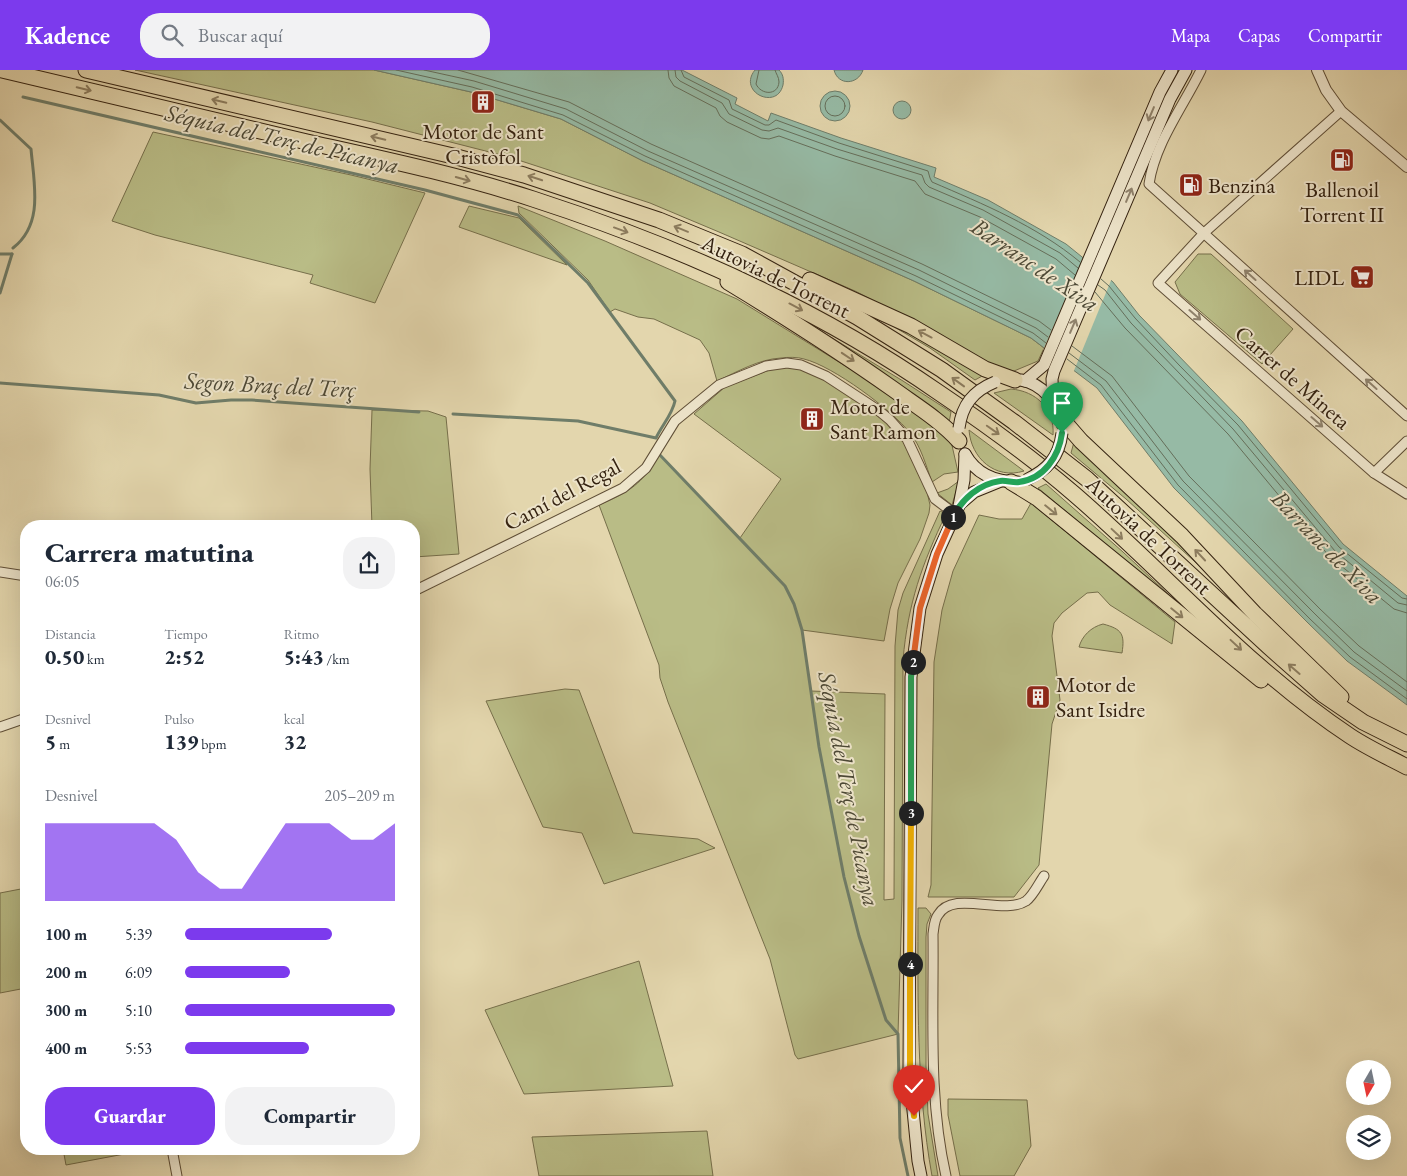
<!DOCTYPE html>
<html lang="es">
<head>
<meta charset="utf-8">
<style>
  :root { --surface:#fff; --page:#f2f2f3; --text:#1f2937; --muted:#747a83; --accent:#7c3aed }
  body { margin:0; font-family:"EB Garamond",serif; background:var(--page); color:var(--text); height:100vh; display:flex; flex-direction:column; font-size:19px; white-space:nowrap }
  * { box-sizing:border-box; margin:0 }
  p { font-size:16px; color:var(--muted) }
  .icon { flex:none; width:28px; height:28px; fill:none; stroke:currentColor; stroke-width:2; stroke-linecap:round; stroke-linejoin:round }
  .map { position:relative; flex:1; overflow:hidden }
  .sheet { position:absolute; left:20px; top:450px; width:400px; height:635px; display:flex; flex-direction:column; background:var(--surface); border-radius:20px; box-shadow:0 5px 20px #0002 }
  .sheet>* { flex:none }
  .needle { width:32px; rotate:189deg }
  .buttons { position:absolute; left:1346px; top:990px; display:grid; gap:10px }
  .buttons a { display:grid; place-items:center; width:45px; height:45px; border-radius:50%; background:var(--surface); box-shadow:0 5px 20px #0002; font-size:25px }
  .pin { position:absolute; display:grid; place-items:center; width:42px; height:42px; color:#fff; margin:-51px -21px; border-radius:50% 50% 50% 0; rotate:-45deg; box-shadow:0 0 5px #0007 }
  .pin .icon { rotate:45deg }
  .km { position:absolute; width:25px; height:25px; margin:-12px; border-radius:50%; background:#222; color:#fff; font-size:14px; line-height:25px; text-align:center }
  .round { display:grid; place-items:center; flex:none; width:52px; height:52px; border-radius:20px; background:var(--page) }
  .overview { display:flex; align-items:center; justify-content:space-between; height:85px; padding:0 25px }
  h1 { font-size:28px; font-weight:800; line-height:38px }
  .figures { display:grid; grid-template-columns:repeat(3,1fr); gap:8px; height:85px; padding:5px 25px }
  .figures div { display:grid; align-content:center }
  .figures b { font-size:21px; font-weight:800 }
  .figures small { font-size:14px; font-weight:400 }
  .figures p { font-size:14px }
  .chart { height:140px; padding:10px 25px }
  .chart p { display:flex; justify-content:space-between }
  .chart svg { width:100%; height:90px; margin-top:5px; fill:var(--accent); opacity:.7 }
  .cta { display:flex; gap:10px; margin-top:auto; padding:10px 25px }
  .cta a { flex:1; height:58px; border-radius:20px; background:var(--accent); color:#fff; font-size:20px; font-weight:800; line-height:58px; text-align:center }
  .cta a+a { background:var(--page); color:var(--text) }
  ul { padding:0 25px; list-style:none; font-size:16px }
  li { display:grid; grid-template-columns:80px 60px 1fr; align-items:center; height:38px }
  li i { height:12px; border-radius:6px; background:var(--accent) }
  header { display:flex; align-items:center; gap:30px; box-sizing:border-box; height:70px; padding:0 25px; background:var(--accent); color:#fff }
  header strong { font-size:24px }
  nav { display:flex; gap:28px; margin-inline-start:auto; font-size:18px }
  .search { width:350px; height:45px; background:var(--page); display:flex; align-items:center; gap:12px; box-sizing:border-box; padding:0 18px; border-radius:20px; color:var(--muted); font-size:19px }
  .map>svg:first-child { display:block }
  .green { fill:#b9bc86; stroke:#766f4b }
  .water { fill:#96baa5; stroke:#6f7d69 }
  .pier { fill:#e3d6ad }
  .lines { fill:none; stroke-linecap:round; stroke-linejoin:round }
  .shore { stroke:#656e5a; stroke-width:1 }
  .stream { stroke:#6f7d69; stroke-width:3 }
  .minor-casing { stroke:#604f37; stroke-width:11 }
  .tertiary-casing { stroke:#604f37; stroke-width:12 }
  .secondary-casing { stroke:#342210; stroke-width:13 }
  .motorway-casing { stroke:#342210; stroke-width:17 }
  .minor { stroke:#ede4ca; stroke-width:9 }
  .tertiary { stroke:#ede4ca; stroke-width:10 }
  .secondary { stroke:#ede4ca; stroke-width:11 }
  .motorway { stroke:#e3d6ad; stroke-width:15 }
  .secondary-bridge-casing { stroke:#342210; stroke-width:13; stroke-linecap:butt }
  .secondary-bridge { stroke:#ede4ca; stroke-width:11 }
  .oneway { stroke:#8c7c5e }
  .oneway2 { stroke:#90836d }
  .split-1-casing { stroke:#fff; stroke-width:10 }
  .split-2-casing { stroke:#fff; stroke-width:10 }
  .split-3-casing { stroke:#fff; stroke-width:10 }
  .split-4-casing { stroke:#fff; stroke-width:10 }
  .split-5-casing { stroke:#fff; stroke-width:10 }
  .split-1 { stroke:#22a559; stroke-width:6 }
  .split-2 { stroke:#f0652b; stroke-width:6 }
  .split-3 { stroke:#22a559; stroke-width:6 }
  .split-4 { stroke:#f5b400; stroke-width:6 }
  .split-5 { stroke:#f5b400; stroke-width:6 }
  .labels { text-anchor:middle; stroke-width:4; stroke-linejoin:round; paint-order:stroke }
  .poi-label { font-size:22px; fill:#342210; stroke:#ede4ca; text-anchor:start }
  .street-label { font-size:22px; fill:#342210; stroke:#ede4ca }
  .water-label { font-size:24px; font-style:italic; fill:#4c4835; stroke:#ede4ca }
</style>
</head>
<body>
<header>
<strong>Kadence</strong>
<div class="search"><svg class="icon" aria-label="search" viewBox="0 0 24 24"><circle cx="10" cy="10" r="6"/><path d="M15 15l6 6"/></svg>Buscar aquí</div>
<nav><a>Mapa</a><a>Capas</a><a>Compartir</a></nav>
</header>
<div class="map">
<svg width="1407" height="1106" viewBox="0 0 1407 1106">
  <rect width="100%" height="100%" fill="#e3d6ad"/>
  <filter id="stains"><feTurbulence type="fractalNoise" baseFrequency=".004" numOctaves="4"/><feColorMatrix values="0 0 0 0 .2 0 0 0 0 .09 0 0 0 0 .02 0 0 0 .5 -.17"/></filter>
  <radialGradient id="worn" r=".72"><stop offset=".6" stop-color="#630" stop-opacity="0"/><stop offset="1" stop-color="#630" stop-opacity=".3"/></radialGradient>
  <!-- green -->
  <g class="green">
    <path d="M 135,0 L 374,0 L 471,22 L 561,49 L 643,91 L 914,211 L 1031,268 L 1044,278 L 1038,291 L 1014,301 L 997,298 L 937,263 L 855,221 L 719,162 L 650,133 L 509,87 L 372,52 Z"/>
    <path d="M 153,62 L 351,105 L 425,123 L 375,233 L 310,213 L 313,205 L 155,165 L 112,151 Z"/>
    <path d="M 469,136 L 519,148 L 567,195 L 459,157 Z"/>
    <path d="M 518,136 L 605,171 L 737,229 L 886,321 L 951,371 L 958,402 L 944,404 L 932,412 C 926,396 921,376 910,363 C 892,340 833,296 804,289 C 798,287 788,287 781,288 C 759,289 737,302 717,311 L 709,283 L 700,270 L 654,249 L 638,247 L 615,239 L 610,242 L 588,210 L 519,143 Z"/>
    <path d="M 1198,184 L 1211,184 L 1293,259 L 1262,294 L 1180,224 L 1175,212 Z"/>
    <path d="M 862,238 L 889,250 L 984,305 L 975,310 L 930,278 Z"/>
    <path d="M 819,260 L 903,311 L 951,342 L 949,353 Z"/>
    <path d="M 780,296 L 796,296 L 810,302 L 854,328 L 884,351 L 902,369 L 927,422 L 930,435 L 929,443 L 920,469 L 898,513 L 890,539 L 884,571 L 802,560 L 811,621 L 885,624 L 884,830 L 894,829 L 895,576 L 898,540 L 903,523 L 940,441 L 946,444 C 922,494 908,533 903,590 L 902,830 L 898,964 L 798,989 L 795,985 L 770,889 L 668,632 L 660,608 L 659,595 L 599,435 C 630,421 642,415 659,384 L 740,468 L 781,409 L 694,344 L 725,317 Z"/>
    <path d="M 1011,319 C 1036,321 1055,339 1053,365 L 994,323 Z"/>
    <path d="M 372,340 L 428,341 L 446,347 L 459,484 L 414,487 L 414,456 L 372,456 L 370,399 Z"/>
    <path d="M 969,360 L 1024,401 C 995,410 971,388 969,360 Z"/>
    <path d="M 1074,372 L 1106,401 L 1227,521 L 1126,429 L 1071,383 Z"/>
    <path d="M 959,411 L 952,435 L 937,423 L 948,419 Z"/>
    <path d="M 1046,414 L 1123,482 L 1195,549 L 1038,418 Z"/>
    <path d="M 1031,433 L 1175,552 L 1172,574 L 1110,535 L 1098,522 L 1087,523 L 1062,543 L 1054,553 L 1052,566 L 1060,630 L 1052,654 L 1039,795 L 1014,827 L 928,827 L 931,815 L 934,592 L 942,540 L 953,501 L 979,445 L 999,449 L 1022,449 Z"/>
    <path d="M 1103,554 C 1122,559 1125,564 1122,583 L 1079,577 C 1082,566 1091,557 1103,554 Z"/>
    <path d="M 565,619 L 579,620 L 633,763 L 698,769 L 715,778 L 604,814 L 582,763 L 543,757 L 486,631 Z"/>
    <path d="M 26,818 L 26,918 L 0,923 L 0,823 Z"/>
    <path d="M 918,838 L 926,838 L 931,844 L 927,854 L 926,867 L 926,996 L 928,1044 L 938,1106 L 932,1106 C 916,1017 918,928 918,838 Z"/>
    <path d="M 639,891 L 673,1016 L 524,1024 L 485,940 Z"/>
    <path d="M 948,1029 L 1027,1030 L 1031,1076 L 1014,1106 L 960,1106 L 948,1045 Z"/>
    <path d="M 707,1061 L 713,1106 L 539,1106 L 532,1067 Z"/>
    <path d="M 63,1079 L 151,1079 L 66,1095 Z"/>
  </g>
  <!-- water -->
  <g class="water">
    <path d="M 374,0 L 682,0 L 737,28 L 735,34 L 768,51 L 771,43 L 841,68 L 936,98 L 934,107 L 988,130 L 1066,174 L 1113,212 L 1139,245 L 1242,351 L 1343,474 L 1407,526 L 1407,635 L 1347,591 L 1307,552 L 1174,418 L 1097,318 L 1031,268 L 914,211 L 643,91 L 561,49 L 471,22 Z"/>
    <path d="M 755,0 L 779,0 C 783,4 784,9 783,15 C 777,41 737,22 755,0 Z"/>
    <path d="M 834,0 L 863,0 C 858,15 838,16 834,0 Z"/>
    <circle cx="835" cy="36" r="15"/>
    <circle cx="902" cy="40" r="9"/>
  </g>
  <!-- pier -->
  <path class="pier" d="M 1085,186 L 1112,208 L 1073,303 L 1043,280 Z"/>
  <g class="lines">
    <!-- shore -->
    <g class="shore">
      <path d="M 396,0 L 472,17 L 563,45 L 645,86 L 916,206 L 1033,263 L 1046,273"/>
      <path d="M 424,0 L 474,11 L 566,39 L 648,81 L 919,200 L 1036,258 L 1048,267"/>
      <path d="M 458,0 L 569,32 L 651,74 L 922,194 L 1039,251 L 1051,260"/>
      <path d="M 668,0 L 669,8 L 674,16 L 716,38 L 720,46 L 727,52 L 761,68 L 769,69 L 779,66 L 835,86 L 915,111 L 925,124 L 980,147 L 1056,189 L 1075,205"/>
      <path d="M 675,0 L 676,7 L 680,11 L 722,33 L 729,44 L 762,60 L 769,61 L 778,58 L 837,79 L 922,105 L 925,113 L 929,117 L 983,140 L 1060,183 L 1078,198"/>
      <path d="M 681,0 L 684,7 L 729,30 L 732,39 L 765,55 L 769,55 L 776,50 L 839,73 L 928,101 L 930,108 L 932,112 C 983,134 1037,156 1080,192"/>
      <path d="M 759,0 L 756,14 C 761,25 778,26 779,12 C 779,7 776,4 775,0"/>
      <circle cx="835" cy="36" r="10"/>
      <path d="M 1101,209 L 1109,216 L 1135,248 L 1179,295 L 1238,355 L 1339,477 L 1402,528 L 1407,529"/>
      <path d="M 1098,215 L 1105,220 L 1131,253 L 1233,359 L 1335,481 L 1398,533 L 1407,535"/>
      <path d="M 1095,222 L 1125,258 L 1228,364 L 1329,486 L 1394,539 L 1407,543"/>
      <path d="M 1072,276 L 1112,306 L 1189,406 L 1320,539 L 1359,576 L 1407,612"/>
      <path d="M 1069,283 L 1106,311 L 1183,411 L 1315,544 L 1354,582 L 1407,621"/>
      <path d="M 1067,289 L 1101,315 L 1178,415 L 1310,549 L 1350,587 L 1407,629"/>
    </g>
    <!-- stream -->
    <g class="stream">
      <path d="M 23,27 L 425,120 L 518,145 L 588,213 L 675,331 C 672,345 662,355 656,368 L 578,351 L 453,344"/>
      <path d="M 0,50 L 31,79 C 34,114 44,154 13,178"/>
      <path d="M 0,184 L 12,184"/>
      <path d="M 0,223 L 12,184"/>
      <path d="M 0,313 L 159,325 L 196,333 L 231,330 L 252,330 L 419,342"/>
      <path d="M 659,384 L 785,516 L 794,534 L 802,560 L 819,677 L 844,807 L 859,866 L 886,950 L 898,964 L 900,1068 L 908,1106"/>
    </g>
    <defs>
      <g id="minor">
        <path d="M 1201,0 C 1183,37 1155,73 1149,114 L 1407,346"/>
        <path d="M 1341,41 L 1204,163 L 1158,213 L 1374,403 L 1407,424"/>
        <path d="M 1374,403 L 1407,371"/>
        <path d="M 0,502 L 26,506"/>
        <path d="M 414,521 L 623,418 L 646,398 L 675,351 L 719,315 L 766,296 L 787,293 L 801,295 L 826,306 L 878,340 L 890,350 L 907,369 L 935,429 L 955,444"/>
        <path d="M 0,657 L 26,648"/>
        <path d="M 172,1079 L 177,1106"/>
        <path d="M 946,1106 C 928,1027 934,945 933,864 C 934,858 934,850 938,845 C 953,819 1003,846 1026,831 C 1033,826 1039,813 1044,806"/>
      </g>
      <path id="tertiary" d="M 1317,0 L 1326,20 L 1341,41 L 1407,97"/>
      <g id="secondary">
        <path d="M 1021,310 C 1043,314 1058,333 1062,354"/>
        <path d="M 1025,311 L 1044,295 L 1160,22 L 1172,0"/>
        <path d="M 1053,332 L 1052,309 L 1054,301 L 1170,29 L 1186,0"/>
        <path d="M 965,384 C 976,404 995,412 1018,412"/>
        <path d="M 960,434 L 974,422 L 1001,411"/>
        <path d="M 921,1106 L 918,1091 L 909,1000 L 911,607 L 920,538 L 937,484 L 959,436 L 964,410 L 965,384"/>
      </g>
      <g id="motorway">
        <path d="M 2,0 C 104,24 206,48 307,72 C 383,89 459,105 533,129 C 675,175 814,236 938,322 C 984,353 1030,386 1073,423 C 1166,503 1247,598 1350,666 C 1368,678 1388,687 1407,697"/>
        <path d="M 86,0 L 453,86 L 524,105 L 659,150 L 742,184 L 857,247 L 942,300 L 1014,352 L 1087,409 L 1269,577 L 1322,624 L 1363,652 L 1407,674"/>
        <path d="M 810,210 L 911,256 L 985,299 L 1015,310"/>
        <path d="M 728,212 C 784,246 839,281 893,319 C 915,335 940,350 959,371"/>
        <path d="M 1061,348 L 1081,371 L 1182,466 L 1255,544 L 1341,627"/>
        <path d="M 1011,412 L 1037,428 L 1261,610"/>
      </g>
    </defs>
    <!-- minor casing -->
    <use href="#minor" class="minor-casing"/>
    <!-- tertiary casing -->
    <use href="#tertiary" class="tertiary-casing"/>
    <!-- secondary casing -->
    <use href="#secondary" class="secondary-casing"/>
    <!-- motorway casing -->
    <use href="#motorway" class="motorway-casing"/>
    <!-- minor -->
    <use href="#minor" class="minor"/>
    <!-- tertiary -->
    <use href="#tertiary" class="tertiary"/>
    <!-- secondary -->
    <use href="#secondary" class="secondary"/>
    <!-- motorway -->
    <use href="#motorway" class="motorway"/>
    <defs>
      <g id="secondary-bridge">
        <path d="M 959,358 C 962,335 973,321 995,312"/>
        <path d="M 1026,410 C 1047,400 1059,388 1062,363"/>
      </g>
    </defs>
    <!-- secondary-bridge casing -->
    <use href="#secondary-bridge" class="secondary-bridge-casing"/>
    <!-- secondary-bridge -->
    <use href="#secondary-bridge" class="secondary-bridge"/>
  </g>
  <!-- one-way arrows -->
  <defs><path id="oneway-shaft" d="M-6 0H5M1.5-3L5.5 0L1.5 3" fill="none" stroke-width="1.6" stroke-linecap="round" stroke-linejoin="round" transform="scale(1.25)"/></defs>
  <g class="oneway">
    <use href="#oneway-shaft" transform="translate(84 19) rotate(13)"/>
    <use href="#oneway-shaft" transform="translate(219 31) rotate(-167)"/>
    <use href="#oneway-shaft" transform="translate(378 68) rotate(-167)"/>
    <use href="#oneway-shaft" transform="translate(535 108) rotate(-162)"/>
    <use href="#oneway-shaft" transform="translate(463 109) rotate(16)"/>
    <use href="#oneway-shaft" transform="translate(681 159) rotate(-158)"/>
    <use href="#oneway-shaft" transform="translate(621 160) rotate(20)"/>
    <use href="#oneway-shaft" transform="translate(796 237) rotate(28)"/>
    <use href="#oneway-shaft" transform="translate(925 264) rotate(-152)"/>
    <use href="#oneway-shaft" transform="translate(848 287) rotate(34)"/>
    <use href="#oneway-shaft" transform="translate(958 312) rotate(-144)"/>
    <use href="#oneway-shaft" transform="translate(993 360) rotate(35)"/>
    <use href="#oneway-shaft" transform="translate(1051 440) rotate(39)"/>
    <use href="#oneway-shaft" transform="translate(1117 464) rotate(43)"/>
    <use href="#oneway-shaft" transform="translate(1200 485) rotate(-133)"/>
    <use href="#oneway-shaft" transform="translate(1177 543) rotate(39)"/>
    <use href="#oneway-shaft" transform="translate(1236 575) rotate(43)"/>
    <use href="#oneway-shaft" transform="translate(1294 599) rotate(-139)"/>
  </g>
  <g class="oneway2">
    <use href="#oneway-shaft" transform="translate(1151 44) rotate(113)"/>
    <use href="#oneway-shaft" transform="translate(1129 125) rotate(-67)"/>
    <use href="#oneway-shaft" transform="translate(1250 205) rotate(-138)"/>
    <use href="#oneway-shaft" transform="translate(1195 245) rotate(41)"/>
    <use href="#oneway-shaft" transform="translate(1073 256) rotate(-67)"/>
    <use href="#oneway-shaft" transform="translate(1371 314) rotate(-138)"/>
    <use href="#oneway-shaft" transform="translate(1317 352) rotate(41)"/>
  </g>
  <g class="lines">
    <defs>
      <path id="split-1" d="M 953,447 C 962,429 979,414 1000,411 C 1006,410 1013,413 1019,412 C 1044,409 1059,386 1062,363"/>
      <path id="split-2" d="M 913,592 L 920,538 L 937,484 L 953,447"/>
      <path id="split-3" d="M 911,743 L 911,607 L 913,592"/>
      <path id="split-4" d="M 910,894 L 911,743"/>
      <path id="split-5" d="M 910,894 L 910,1000 L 914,1046"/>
    </defs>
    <!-- split-1 casing -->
    <use href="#split-1" class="split-1-casing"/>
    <!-- split-2 casing -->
    <use href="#split-2" class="split-2-casing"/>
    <!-- split-3 casing -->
    <use href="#split-3" class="split-3-casing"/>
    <!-- split-4 casing -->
    <use href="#split-4" class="split-4-casing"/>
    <!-- split-5 casing -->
    <use href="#split-5" class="split-5-casing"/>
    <!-- split-1 -->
    <use href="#split-1" class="split-1"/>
    <!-- split-2 -->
    <use href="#split-2" class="split-2"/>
    <!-- split-3 -->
    <use href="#split-3" class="split-3"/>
    <!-- split-4 -->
    <use href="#split-4" class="split-4"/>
    <!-- split-5 -->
    <use href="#split-5" class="split-5"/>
  </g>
  <!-- icons -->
  <defs>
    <symbol id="building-square" viewBox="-11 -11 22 22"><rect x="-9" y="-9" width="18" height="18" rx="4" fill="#8f2418" stroke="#ede4ca"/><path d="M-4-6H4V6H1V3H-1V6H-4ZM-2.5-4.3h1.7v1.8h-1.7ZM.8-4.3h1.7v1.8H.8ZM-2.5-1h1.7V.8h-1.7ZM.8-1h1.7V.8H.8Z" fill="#fff"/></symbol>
    <symbol id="fuel-square" viewBox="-11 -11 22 22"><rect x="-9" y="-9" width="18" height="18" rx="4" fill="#8f2418" stroke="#ede4ca"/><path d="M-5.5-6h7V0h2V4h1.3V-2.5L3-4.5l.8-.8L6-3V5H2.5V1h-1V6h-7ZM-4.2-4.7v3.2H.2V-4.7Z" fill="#fff"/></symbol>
    <symbol id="supermarket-square" viewBox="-11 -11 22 22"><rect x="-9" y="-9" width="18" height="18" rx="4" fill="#8f2418" stroke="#ede4ca"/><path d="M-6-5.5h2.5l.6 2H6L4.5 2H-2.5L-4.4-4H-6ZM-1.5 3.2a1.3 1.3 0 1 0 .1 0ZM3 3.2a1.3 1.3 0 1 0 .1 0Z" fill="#fff"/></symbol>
  </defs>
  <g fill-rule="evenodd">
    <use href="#building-square" x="469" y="18" width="28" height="28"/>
    <use href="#fuel-square" x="1328" y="76" width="28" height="28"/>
    <use href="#fuel-square" x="1177" y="101" width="28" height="28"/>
    <use href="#supermarket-square" x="1348" y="193" width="28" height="28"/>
    <use href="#building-square" x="798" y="335" width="28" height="28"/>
    <use href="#building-square" x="1024" y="613" width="28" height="28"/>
  </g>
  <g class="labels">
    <!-- poi labels -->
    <g class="poi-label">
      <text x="483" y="69" text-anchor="middle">Motor de Sant<tspan x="483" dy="25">Cristòfol</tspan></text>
      <text x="1208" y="123">Benzina</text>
      <text x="1342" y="127" text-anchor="middle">Ballenoil<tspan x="1342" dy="25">Torrent II</tspan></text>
      <text x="1344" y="215" text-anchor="end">LIDL</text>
      <text x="830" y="344">Motor de<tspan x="830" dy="25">Sant Ramon</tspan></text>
      <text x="1056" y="622">Motor de<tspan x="1056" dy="25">Sant Isidre</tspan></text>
    </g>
    <!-- street labels -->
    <g class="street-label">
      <text transform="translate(776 206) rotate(26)" y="8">Autovia de Torrent</text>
      <text transform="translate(1293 307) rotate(41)" y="8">Carrer de Mineta</text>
      <text transform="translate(562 424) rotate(-28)" y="8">Camí del Regal</text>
      <text transform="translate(1149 465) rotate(43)" y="8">Autovia de Torrent</text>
    </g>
    <!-- water labels -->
    <g class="water-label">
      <text transform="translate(282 69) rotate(13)" y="8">Séquia del Terç de Picanya</text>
      <text transform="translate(1035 195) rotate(34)" y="8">Barranc de Xiva</text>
      <text transform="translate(270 315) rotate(3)" y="8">Segon Braç del Terç</text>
      <text transform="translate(1327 477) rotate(46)" y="8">Barranc de Xiva</text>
      <text transform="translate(849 719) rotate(79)" y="8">Séquia del Terç de Picanya</text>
    </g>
  </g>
  <rect width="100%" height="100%" filter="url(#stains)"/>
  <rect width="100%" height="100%" fill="url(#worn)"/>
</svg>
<div class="buttons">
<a><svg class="needle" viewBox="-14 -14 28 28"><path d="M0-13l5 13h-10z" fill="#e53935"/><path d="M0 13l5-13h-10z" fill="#747a83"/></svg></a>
<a><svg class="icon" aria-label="layers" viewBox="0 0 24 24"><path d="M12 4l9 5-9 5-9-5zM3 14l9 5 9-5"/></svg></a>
</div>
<div class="pin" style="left:1062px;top:363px;background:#1e9e55"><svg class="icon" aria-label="arrive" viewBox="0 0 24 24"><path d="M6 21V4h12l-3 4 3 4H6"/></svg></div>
<div class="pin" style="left:914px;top:1046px;background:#d93025"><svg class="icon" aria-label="check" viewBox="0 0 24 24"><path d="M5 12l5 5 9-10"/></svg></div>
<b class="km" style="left:953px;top:447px">1</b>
<b class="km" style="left:913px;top:592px">2</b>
<b class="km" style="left:911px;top:743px">3</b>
<b class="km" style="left:910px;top:894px">4</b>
<section class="sheet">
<div class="overview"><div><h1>Carrera matutina</h1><p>06:05</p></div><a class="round"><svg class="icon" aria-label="share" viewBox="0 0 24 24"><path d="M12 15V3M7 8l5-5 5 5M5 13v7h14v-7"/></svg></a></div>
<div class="figures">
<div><p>Distancia</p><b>0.50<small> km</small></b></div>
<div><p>Tiempo</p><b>2:52</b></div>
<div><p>Ritmo</p><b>5:43<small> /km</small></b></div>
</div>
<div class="figures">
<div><p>Desnivel</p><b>5<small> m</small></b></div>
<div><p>Pulso</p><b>139<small> bpm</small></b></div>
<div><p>kcal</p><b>32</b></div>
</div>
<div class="chart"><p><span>Desnivel</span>205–209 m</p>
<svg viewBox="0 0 160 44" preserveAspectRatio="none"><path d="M0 44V6L10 6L20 6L30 6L40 6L50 6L60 14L70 30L80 38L90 38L100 22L110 6L120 6L130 6L140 14L150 14L160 6V44z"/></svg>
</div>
<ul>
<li><b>100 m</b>5:39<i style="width:70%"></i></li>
<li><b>200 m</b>6:09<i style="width:50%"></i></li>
<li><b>300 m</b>5:10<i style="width:100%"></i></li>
<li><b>400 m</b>5:53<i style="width:59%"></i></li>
</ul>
<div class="cta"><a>Guardar</a><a>Compartir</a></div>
</section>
</div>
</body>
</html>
